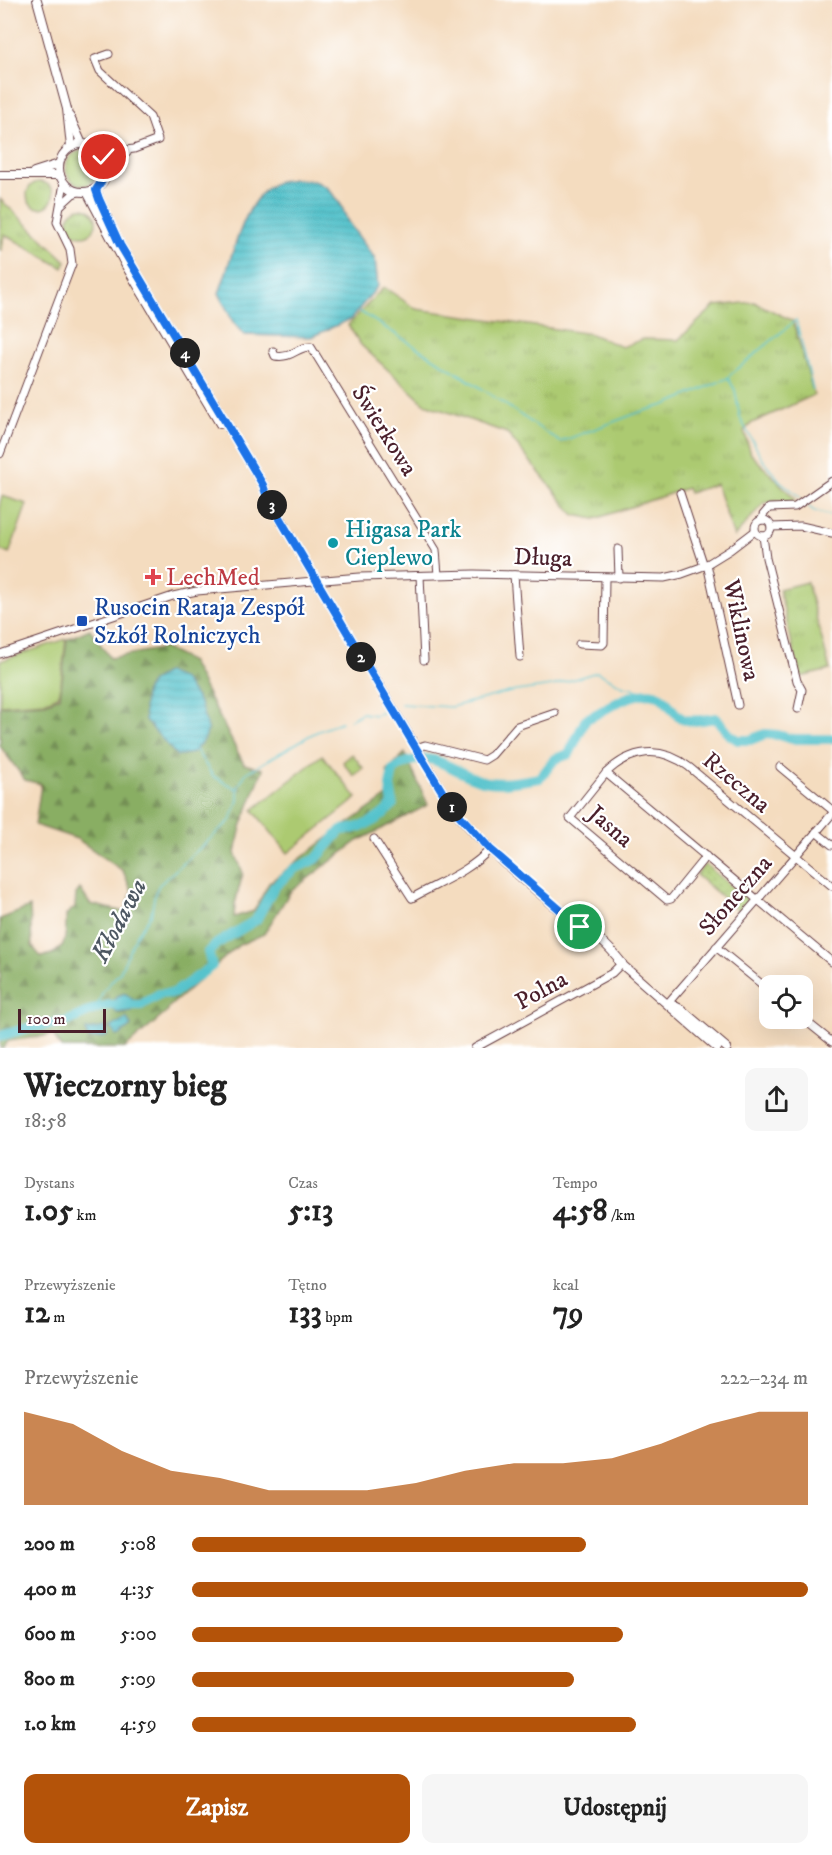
<!DOCTYPE html>
<html lang="pl">
<head>
<meta charset="utf-8">
<style>
  :root { --surface:#fff; --page:#f6f6f6; --text:#222; --muted:#767676; --accent:#b45309 }
  body { margin:0; font-family:"IM FELL DW Pica",serif; background:var(--page); color:var(--text); height:100vh; display:flex; flex-direction:column; font-size:22px; white-space:nowrap }
  * { box-sizing:border-box; margin:0 }
  p { font-size:20px; color:var(--muted) }
  .icon { flex:none; width:33px; height:33px; fill:none; stroke:currentColor; stroke-width:2; stroke-linecap:round; stroke-linejoin:round }
  .map { position:relative; height:1048px; overflow:hidden }
  .side { display:flex; flex-direction:column; background:var(--surface); flex:1 }
  .side>* { flex:none }
  .tools { position:absolute; left:759px; top:975px; display:grid; gap:12px }
  .tools a { display:grid; place-items:center; width:54px; height:54px; border-radius:12px; background:var(--surface); box-shadow:0 6px 24px #0002; font-size:30px }
  .scale { position:absolute; left:18px; bottom:15px; width:88px; box-sizing:border-box; padding-left:6px; border:3px solid #4a1f2b; border-top:0; font-size:16px; line-height:21px; white-space:nowrap; color:#4a1f2b; -webkit-text-stroke:4px #fff; paint-order:stroke }
  .pin { position:absolute; display:grid; place-items:center; width:51px; height:51px; color:#fff; margin:-26px; border:3px solid #fff; border-radius:50%; box-shadow:0 2px 6px #0007 }
  .km { position:absolute; width:30px; height:30px; margin:-15px; border-radius:50%; background:#222; color:#fff; font-size:16px; line-height:30px; text-align:center }
  .round { display:grid; place-items:center; flex:none; width:63px; height:63px; border-radius:12px; background:var(--page) }
  .headline { display:flex; align-items:center; justify-content:space-between; height:102px; padding:0 24px }
  h1 { font-size:33px; font-weight:700; line-height:45px }
  .figures { display:grid; grid-template-columns:repeat(3,1fr); gap:9px; height:102px; padding:6px 24px }
  .figures div { display:grid; align-content:center }
  .figures b { font-size:30px; font-weight:700 }
  .figures small { font-size:16px; font-weight:400 }
  .figures p { font-size:16px }
  .chart { height:168px; padding:12px 24px }
  .chart p { display:flex; justify-content:space-between }
  .chart svg { width:100%; height:108px; margin-top:6px; fill:var(--accent); opacity:.7 }
  .cta { display:flex; gap:12px; margin-top:auto; padding:12px 24px }
  .cta a { flex:1; height:69px; border-radius:12px; background:var(--accent); color:#fff; font-size:24px; font-weight:700; line-height:69px; text-align:center }
  .cta a+a { background:var(--page); color:var(--text) }
  ul { padding:0 24px; list-style:none; font-size:20px }
  li { display:grid; grid-template-columns:96px 72px 1fr; align-items:center; height:45px }
  li i { height:15px; border-radius:8px; background:var(--accent) }
  .map>svg:first-child { display:block }
  .grass { fill:url(#grass-tufts); stroke:#7b744e; stroke-width:1.5 }
  .forest { fill:url(#forest-firs); stroke:#6a6647; stroke-width:1.5 }
  .park { fill:url(#park-dots); stroke:#7b744e; stroke-width:1.5 }
  .garden { fill:#acca71; stroke:#7b744e; stroke-width:1.5 }
  .water { fill:url(#water-rules); stroke:#50717c; stroke-width:1.5 }
  .lines { fill:none; stroke-linecap:round; stroke-linejoin:round }
  .stream { stroke:#56c3cc; stroke-width:1.5 }
  .river { stroke:#56c3cc; stroke-width:10 }
  .minor-casing { stroke:#643b41; stroke-width:9 }
  .major-casing { stroke:#643b41; stroke-width:10 }
  .minor { stroke:#fff; stroke-width:7 }
  .major { stroke:#fff; stroke-width:8 }
  .route-casing { stroke:#fff; stroke-width:12 }
  .route { stroke:#1a73e8; stroke-width:8 }
  .culture-dot { fill:#0f9aa8; stroke:#fff; stroke-width:2 }
  .health-dot { fill:#e0444e; stroke:#fff; stroke-width:2 }
  .transit-dot { fill:#1a4fb4; stroke:#fff; stroke-width:2 }
  .labels { text-anchor:middle; stroke-width:4.5; stroke-linejoin:round; paint-order:stroke }
  .street-label { font-size:24px; fill:#4a1f2b; stroke:#fff }
  .culture-label { font-size:24px; fill:#0d838f; stroke:#fff; text-anchor:start }
  .health-label { font-size:24px; fill:#be3a42; stroke:#fff; text-anchor:start }
  .transit-label { font-size:24px; fill:#164399; stroke:#fff; text-anchor:start }
  .water-label { font-size:26px; font-style:italic; fill:#4e5863; stroke:#fff }
</style>
</head>
<body>
<div class="map">
<svg width="832" height="1048" viewBox="0 0 832 1048">
  <defs>
    <pattern id="grass-tufts" width="24" height="20" patternUnits="userSpaceOnUse" patternTransform="scale(1.5)"><rect width="24" height="20" fill="#acca71"/><path d="M3 7l-1-3M5 7V3M7 7l1-3M15 17l-1-3M17 17v-4M19 17l1-3" fill="none" stroke="#96ad62"/></pattern>
    <pattern id="forest-firs" width="22" height="20" patternUnits="userSpaceOnUse" patternTransform="scale(1.5)"><rect width="22" height="20" fill="#89ae63"/><path d="M5 1l3.5 6h-7zM16 11l3.5 6h-7z" fill="#728d52"/></pattern>
    <pattern id="park-dots" width="8" height="8" patternUnits="userSpaceOnUse" patternTransform="scale(1.5)"><rect width="8" height="8" fill="#acca71"/><path d="M2 2h.1M6 6h.1" fill="none" stroke="#96ad62" stroke-width="1.8" stroke-linecap="round"/></pattern>
    <pattern id="water-rules" width="6" height="5" patternUnits="userSpaceOnUse" patternTransform="scale(1.5)"><rect width="6" height="5" fill="#56c3cc"/><path d="M0 2.5h6" fill="none" stroke="#4ca7af"/></pattern>
  </defs>
  <rect width="100%" height="100%" fill="#fff"/>
  <filter id="ink" filterUnits="userSpaceOnUse"><feTurbulence type="fractalNoise" baseFrequency=".0167" numOctaves="2"/><feDisplacementMap in="SourceGraphic" scale="12" xChannelSelector="R" yChannelSelector="G"/><feConvolveMatrix kernelMatrix="1 2 1 2 8 2 1 2 1" color-interpolation-filters="sRGB"/></filter>
  <filter id="wash" filterUnits="userSpaceOnUse"><feTurbulence type="fractalNoise" baseFrequency=".008" numOctaves="4" result="noise"/><feDisplacementMap in="SourceGraphic" scale="24" xChannelSelector="R" yChannelSelector="G"/><feGaussianBlur stdDeviation="1.35" result="paint"/><feColorMatrix in="noise" values="0 0 0 0 0 0 0 0 0 0 0 0 0 0 0 0 0 1.4 0 .05"/><feComposite in="paint" operator="in"/></filter>
  <g filter="url(#wash)">
    <rect width="100%" height="100%" fill="#f4dcbf"/>
    <!-- grass -->
    <g class="grass">
      <circle cx="83" cy="168" r="17"/>
      <circle cx="40" cy="195" r="13"/>
      <path d="M 0,199 L 66,261 L 63,268 L 4,234 L 2,250 L 0,250 Z"/>
      <circle cx="82" cy="222" r="14"/>
      <path d="M 384,287 L 416,309 L 591,334 L 622,347 L 643,339 L 678,340 L 715,306 L 754,302 L 793,321 L 814,395 L 752,423 L 744,431 L 751,454 L 795,499 L 791,503 L 781,500 L 764,503 L 734,537 L 716,484 L 689,493 L 687,488 L 595,519 L 574,515 L 507,433 L 425,404 L 361,345 L 348,325 Z"/>
      <path d="M 807,582 L 830,670 L 800,677 L 779,589 Z"/>
    </g>
    <!-- forest -->
    <path class="forest" d="M 90,629 L 110,658 L 164,648 L 191,662 L 244,764 L 263,769 L 241,827 L 235,853 L 243,873 L 235,904 L 234,917 L 254,911 L 269,883 L 326,839 L 393,792 L 387,771 L 405,753 L 428,805 L 358,841 L 290,892 L 264,934 L 239,945 L 169,1007 L 167,1012 L 125,1048 L 61,1048 L 53,1035 L 8,1041 L 4,1048 L 0,1048 L 0,919 L 30,907 L 32,946 L 41,957 C 68,952 66,938 66,915 L 75,907 L 76,894 L 80,889 L 90,904 L 125,912 L 132,892 L 123,871 L 77,839 L 35,825 L 41,784 L 25,780 L 0,746 L 0,706 L 45,703 L 60,697 L 67,639 Z"/>
    <!-- park -->
    <g class="park">
      <path d="M 352,754 L 363,768 L 354,776 L 343,762 Z"/>
      <path d="M 705,864 L 749,901 L 740,912 L 696,875 Z"/>
    </g>
    <!-- garden -->
    <g class="garden">
      <path d="M 2,496 L 27,504 L 9,554 L 0,550 L 0,502 Z"/>
      <path d="M 66,639 L 60,691 L 58,696 L 44,702 L 0,705 L 0,661 Z"/>
      <path d="M 322,755 L 357,798 L 288,853 L 253,810 Z"/>
    </g>
    <!-- water -->
    <g class="water">
      <path d="M 294,179 L 315,181 L 328,188 L 341,205 L 348,222 L 375,259 L 378,286 L 351,319 L 311,337 L 244,335 L 233,322 L 219,293 C 232,261 243,193 280,181 C 285,180 290,180 294,179 Z"/>
      <path d="M 167,672 L 183,679 L 200,703 L 208,730 L 205,738 L 193,753 L 177,756 L 145,720 L 144,708 L 145,693 L 152,681 Z"/>
      <path d="M 125,993 L 137,1003 L 132,1011 L 117,1013 L 114,1010 L 114,1000 L 117,996 Z"/>
      <path d="M 127,1018 L 131,1026 L 120,1035 L 116,1036 L 111,1027 Z"/>
      <path d="M 106,1027 L 108,1034 L 106,1037 L 90,1039 L 87,1037 L 86,1030 Z"/>
    </g>
    <g class="lines">
      <!-- stream -->
      <g class="stream">
        <path d="M 359,311 L 481,388 L 560,442 L 640,412 L 665,405 L 728,378 L 735,390 L 740,418 L 763,460 L 780,481 L 800,497"/>
        <path d="M 728,377 L 796,320 L 813,390"/>
        <path d="M 808,506 L 814,511 L 832,516"/>
        <path d="M 401,704 L 451,707 L 510,692 L 552,686 L 597,672 L 623,686 L 634,688 L 640,694"/>
        <path d="M 350,720 L 362,713 L 375,715 L 383,712"/>
        <path d="M 196,750 L 213,776 L 237,789"/>
        <path d="M 97,1008 L 103,991 L 120,972 L 136,936 L 151,915 L 155,893 L 159,885 L 231,820 L 238,800 L 238,787 L 246,773 L 314,733 L 341,722"/>
      </g>
      <!-- river -->
      <path class="river" d="M 0,1036 L 28,1028 L 66,1022 L 97,1008 L 110,1005 L 141,1005 L 159,994 L 174,993 L 212,966 L 208,952 L 218,943 L 256,920 L 274,887 L 294,869 L 316,859 L 341,830 C 362,829 379,821 393,804 L 390,786 L 393,770 C 432,745 444,768 479,780 C 499,786 520,781 540,778 L 555,759 L 569,754 L 586,719 C 604,712 620,697 641,694 C 668,689 668,712 683,719 C 693,723 706,719 716,718 L 729,734 L 738,740 L 750,740 L 765,734 L 778,735 L 792,739 L 832,739"/>
    </g>
  </g>
  <g filter="url(#ink)">
    <g class="lines">
      <defs>
        <g id="minor">
          <path d="M 102,153 L 134,149 L 158,140 L 150,117 L 100,71 L 95,59 L 109,54"/>
          <path d="M 107,165 L 127,153"/>
          <path d="M 61,205 L 73,194 L 78,192"/>
          <path d="M 273,351 L 275,356 C 293,359 297,346 311,347 L 436,550 L 438,575"/>
          <path d="M 0,454 L 72,264 L 70,249 L 57,222 L 64,183"/>
          <path d="M 680,493 L 704,566"/>
          <circle cx="763" cy="528" r="8"/>
          <path d="M 762,520 L 763,515 L 769,508 L 795,507 L 832,481"/>
          <path d="M 771,527 L 801,526 L 832,533"/>
          <path d="M 763,536 L 766,558 L 797,681 L 802,690 L 798,709"/>
          <path d="M 618,549 L 619,578"/>
          <path d="M 707,564 L 738,705"/>
          <path d="M 514,575 L 520,657"/>
          <path d="M 420,576 L 424,660"/>
          <path d="M 579,644 L 602,645 L 604,643 L 605,578"/>
          <path d="M 0,654 L 173,596 L 197,591 L 360,577 L 474,574 L 664,578 L 682,574 L 704,566 L 730,550 L 755,531"/>
          <path d="M 416,748 L 425,745 L 484,760 L 492,755 L 517,726 L 555,713"/>
          <path d="M 780,767 L 832,810"/>
          <path d="M 606,773 C 631,749 660,745 689,767 L 832,886"/>
          <path d="M 816,832 L 832,845"/>
          <path d="M 374,839 L 412,898 C 438,883 469,872 490,849"/>
          <path d="M 706,856 L 671,899 L 667,900 L 570,818 L 606,773 L 832,962"/>
          <path d="M 716,947 L 770,991"/>
          <path d="M 668,1003 L 832,814"/>
          <path d="M 802,1018 L 832,1042"/>
          <path d="M 475,1048 L 612,973 L 622,963"/>
        </g>
        <g id="major">
          <path d="M 37,0 L 67,109 L 71,147"/>
          <path d="M 70,117 L 82,144"/>
          <circle cx="83" cy="168" r="24"/>
          <path d="M 34,172 L 59,164"/>
          <path d="M 0,175 L 60,175"/>
          <path d="M 96,188 L 99,199 L 120,245 L 263,485 L 267,497 L 303,558 L 451,806 C 488,853 535,889 580,927 C 597,934 611,949 622,963"/>
          <path d="M 87,192 L 126,266 L 220,424"/>
          <path d="M 618,961 L 717,1048"/>
          <path d="M 671,1004 L 681,1009 L 727,1048"/>
        </g>
      </defs>
      <!-- minor casing -->
      <use href="#minor" class="minor-casing"/>
      <!-- major casing -->
      <use href="#major" class="major-casing"/>
      <!-- minor -->
      <use href="#minor" class="minor"/>
      <!-- major -->
      <use href="#major" class="major"/>
    </g>
  </g>
  <g class="lines" filter="url(#ink)">
    <defs>
      <path id="route" d="M 104,157 C 110,172 103,179 96,190 L 99,199 L 120,245 L 263,485 L 267,497 L 426,765 L 451,806 L 490,849 L 580,927"/>
    </defs>
    <!-- route casing -->
    <use href="#route" class="route-casing"/>
    <!-- route -->
    <use href="#route" class="route"/>
  </g>
  <!-- markers -->
  <circle class="culture-dot" cx="333" cy="543" r="6"/>
  <path class="health-dot" d="M150 568h6v6h6v6h-6v6h-6v-6h-6v-6h6z"/>
  <rect class="transit-dot" x="76" y="615" width="12" height="12" rx="3"/>
  <g class="labels">
    <!-- street labels -->
    <g class="street-label">
      <text transform="translate(385 430) rotate(58)" y="8">Świerkowa</text>
      <text transform="translate(543 557) rotate(2)" y="8">Długa</text>
      <text transform="translate(742 630) rotate(78)" y="8">Wiklinowa</text>
      <text transform="translate(737 782) rotate(40)" y="8">Rzeczna</text>
      <text transform="translate(611 826) rotate(41)" y="8">Jasna</text>
      <text transform="translate(735 895) rotate(-49)" y="8">Słoneczna</text>
      <text transform="translate(541 990) rotate(-29)" y="8">Polna</text>
    </g>
    <!-- culture labels -->
    <g class="culture-label">
      <text x="345" y="537">Higasa Park<tspan x="345" dy="28">Cieplewo</tspan></text>
    </g>
    <!-- health labels -->
    <g class="health-label">
      <text x="166" y="585">LechMed</text>
    </g>
    <!-- transit labels -->
    <g class="transit-label">
      <text x="94" y="615">Rusocin Rataja Zespół<tspan x="94" dy="28">Szkół Rolniczych</tspan></text>
    </g>
    <!-- water labels -->
    <g class="water-label">
      <text transform="translate(118 920) rotate(-62)" y="9">Kłodawa</text>
    </g>
  </g>
</svg>
<div class="tools">
<a><svg class="icon" aria-label="locate" viewBox="0 0 24 24"><circle cx="12" cy="12" r="6"/><path d="M12 2v4M12 18v4M2 12h4M18 12h4"/></svg></a>
</div>
<div class="scale">100 m</div>
<div class="pin" style="left:580px;top:927px;background:#1e9e55"><svg class="icon" aria-label="arrive" viewBox="0 0 24 24"><path d="M6 21V4h12l-3 4 3 4H6"/></svg></div>
<div class="pin" style="left:104px;top:157px;background:#d93025"><svg class="icon" aria-label="check" viewBox="0 0 24 24"><path d="M5 12l5 5 9-10"/></svg></div>
<b class="km" style="left:452px;top:807px">1</b>
<b class="km" style="left:361px;top:657px">2</b>
<b class="km" style="left:272px;top:505px">3</b>
<b class="km" style="left:185px;top:353px">4</b>
</div>
<section class="side">
<div class="headline"><div><h1>Wieczorny bieg</h1><p>18:58</p></div><a class="round"><svg class="icon" aria-label="share" viewBox="0 0 24 24"><path d="M12 15V3M7 8l5-5 5 5M5 13v7h14v-7"/></svg></a></div>
<div class="figures">
<div><p>Dystans</p><b>1.05<small> km</small></b></div>
<div><p>Czas</p><b>5:13</b></div>
<div><p>Tempo</p><b>4:58<small> /km</small></b></div>
</div>
<div class="figures">
<div><p>Przewyższenie</p><b>12<small> m</small></b></div>
<div><p>Tętno</p><b>133<small> bpm</small></b></div>
<div><p>kcal</p><b>79</b></div>
</div>
<div class="chart"><p><span>Przewyższenie</span>222–234 m</p>
<svg viewBox="0 0 160 44" preserveAspectRatio="none"><path d="M0 44V6L10 11L20 22L30 30L40 33L50 38L60 38L70 38L80 35L90 30L100 27L110 27L120 25L130 19L140 11L150 6L160 6V44z"/></svg>
</div>
<ul>
<li><b>200 m</b>5:08<i style="width:64%"></i></li>
<li><b>400 m</b>4:35<i style="width:100%"></i></li>
<li><b>600 m</b>5:00<i style="width:70%"></i></li>
<li><b>800 m</b>5:09<i style="width:62%"></i></li>
<li><b>1.0 km</b>4:59<i style="width:72%"></i></li>
</ul>
<div class="cta"><a>Zapisz</a><a>Udostępnij</a></div>
</section>
</body>
</html>
